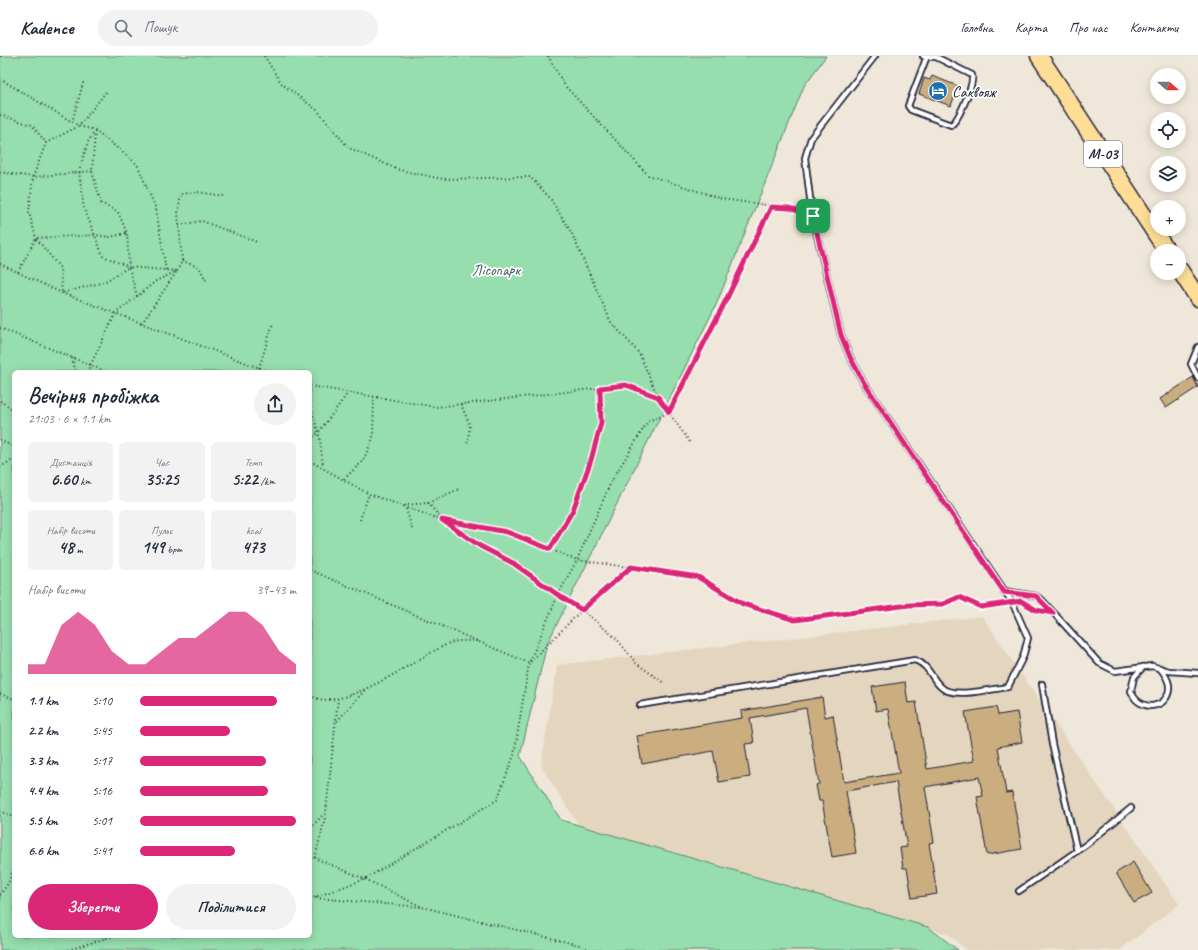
<!DOCTYPE html>
<html lang="uk">
<head>
<meta charset="utf-8">
<style>
  :root { --surface:#fff; --page:#f2f2f3; --text:#1f2937; --muted:#747a83; --line:#e0e1e3; --accent:#db2777 }
  body { margin:0; font-family:Caveat,sans-serif; background:var(--page); color:var(--text); height:100vh; display:flex; flex-direction:column; font-size:15px; white-space:nowrap }
  * { box-sizing:border-box; margin:0 }
  p { font-size:13px; color:var(--muted) }
  .icon { flex:none; width:22px; height:22px; fill:none; stroke:currentColor; stroke-width:2; stroke-linecap:round; stroke-linejoin:round }
  .map { position:relative; flex:1; overflow:hidden }
  .side { position:absolute; left:12px; top:314px; width:300px; height:568px; display:flex; flex-direction:column; background:var(--surface); border-radius:6px; box-shadow:0 2px 10px #0003 }
  .side>* { flex:none }
  .needle { width:26px; rotate:110deg }
  .buttons { position:absolute; left:1150px; top:12px; display:grid; gap:8px }
  .buttons a { display:grid; place-items:center; width:36px; height:36px; border-radius:50%; background:var(--surface); box-shadow:0 2px 10px #0003; font-size:20px }
  .pin { position:absolute; display:grid; place-items:center; width:34px; height:34px; color:#fff; margin:-17px; border-radius:8px; box-shadow:0 2px 6px #0006 }
  .round { display:grid; place-items:center; flex:none; width:42px; height:42px; border-radius:21px; background:var(--page) }
  .summary { display:flex; align-items:center; justify-content:space-between; height:68px; padding:0 16px }
  h1 { font-size:22px; font-weight:600; line-height:30px }
  .stats { display:grid; grid-template-columns:repeat(3,1fr); gap:6px; height:68px; padding:4px 16px }
  .stats div { display:grid; align-content:center; border-radius:6px; background:var(--page); text-align:center }
  .stats b { font-size:17px; font-weight:600 }
  .stats small { font-size:11px; font-weight:400 }
  .stats p { font-size:11px }
  .chart { height:112px; padding:8px 16px }
  .chart p { display:flex; justify-content:space-between }
  .chart svg { width:100%; height:72px; margin-top:4px; fill:var(--accent); opacity:.7 }
  .action { display:flex; gap:8px; margin-top:auto; padding:8px 16px }
  .action a { flex:1; height:46px; border-radius:24px; background:var(--accent); color:#fff; font-size:16px; font-weight:600; line-height:46px; text-align:center }
  .action a+a { background:var(--page); color:var(--text) }
  ul { padding:0 16px; list-style:none; font-size:13px }
  li { display:grid; grid-template-columns:64px 48px 1fr; align-items:center; height:30px }
  li i { height:10px; border-radius:5px; background:var(--accent) }
  header { display:flex; align-items:center; gap:24px; box-sizing:border-box; height:56px; padding:0 20px; background:var(--surface); border-bottom:1px solid var(--line) }
  header strong { font-size:19px }
  nav { display:flex; gap:22px; margin-inline-start:auto; font-size:14px }
  .search { width:280px; height:36px; background:var(--page); display:flex; align-items:center; gap:10px; box-sizing:border-box; padding:0 14px; border-radius:22px; color:var(--muted); font-size:15px }
  .map>svg:first-child { display:block }
  .built { fill:#e4d6be }
  .green { fill:#96dead; stroke:#5c8074; fill-rule:evenodd }
  .building { fill:#caae7f; stroke:#22223b }
  .lines { fill:none; stroke-linecap:round; stroke-linejoin:round }
  .lane-casing { stroke:#22223b; stroke-width:8 }
  .highway-casing { stroke:#22223b; stroke-width:19 }
  .path { stroke:#22223b; stroke-width:2; stroke-dasharray:1 3; stroke-linecap:butt }
  .lane { stroke:#fff; stroke-width:4.5 }
  .highway { stroke:#fedd96; stroke-width:16 }
  .route-casing { stroke:#fff; stroke-width:8 }
  .route { stroke:#db2777; stroke-width:5 }
  .labels { text-anchor:middle; stroke-width:3.5; stroke-linejoin:round; paint-order:stroke }
  .shield { fill:#fff; stroke:#646476; stroke-width:1 }
  .shield-label { font-size:15px; font-weight:bold; fill:#22223b }
  .poi-label { font-size:16px; fill:#22223b; stroke:#fff; text-anchor:start }
  .park-label { font-size:16px; fill:#455a5d; stroke:#fff }
</style>
</head>
<body>
<header>
<strong>Kadence</strong>
<div class="search"><svg class="icon" aria-label="search" viewBox="0 0 24 24"><circle cx="10" cy="10" r="6"/><path d="M15 15l6 6"/></svg>Пошук</div>
<nav><a>Головна</a><a>Карта</a><a>Про нас</a><a>Контакти</a></nav>
</header>
<div class="map">
<svg width="1198" height="894" viewBox="0 0 1198 894">
  <rect width="100%" height="100%" fill="#efe7d9"/>
  <filter id="ink" filterUnits="userSpaceOnUse"><feTurbulence type="fractalNoise" baseFrequency=".025" numOctaves="2"/><feDisplacementMap in="SourceGraphic" scale="8" xChannelSelector="R" yChannelSelector="G"/><feConvolveMatrix kernelMatrix="1 2 1 2 8 2 1 2 1" color-interpolation-filters="sRGB"/></filter>
  <g filter="url(#ink)">
    <!-- built -->
    <path class="built" d="M 982,560 L 1179,848 L 1120,894 L 967,894 L 947,878 L 578,768 L 541,710 L 557,609 Z"/>
    <!-- green -->
    <path class="green" d="M 0,0 L 826,0 L 804,30 L 716,249 L 547,588 L 520,700 L 561,764 L 928,871 L 958,894 L 0,894 ZM 14,316 L 310,316 L 310,880 L 14,880 Z"/>
    <!-- building -->
    <g class="building">
      <path d="M 932,20 L 958,30 L 951,50 L 919,38 L 924,22 L 930,24 Z"/>
      <path d="M 1193,321 L 1198,331 L 1166,352 L 1160,343 Z"/>
      <path d="M 905,626 L 908,647 L 916,646 L 927,713 L 974,705 L 965,656 L 996,651 L 998,659 L 1017,656 L 1022,686 L 998,691 L 1006,737 L 1012,736 L 1022,793 L 987,799 L 977,741 L 983,740 L 979,721 L 925,731 L 934,786 L 929,787 L 937,838 L 912,842 L 907,812 L 903,812 L 900,792 L 907,791 L 896,726 L 846,735 L 856,797 L 832,801 L 822,745 L 819,745 L 816,729 L 819,728 L 806,652 L 750,662 L 754,687 L 745,688 L 750,721 L 719,726 L 713,695 L 642,708 L 637,680 L 742,662 L 741,655 L 822,641 L 825,661 L 833,659 L 844,726 L 899,717 L 888,653 L 876,655 L 872,631 Z"/>
      <path d="M 1133,806 L 1152,837 L 1134,847 L 1116,817 Z"/>
    </g>
    <g class="lines">
      <defs>
        <g id="lane">
          <path d="M 923,0 L 936,1 L 972,19 C 974,28 959,64 951,69 L 911,54 L 908,50 L 927,0"/>
          <path d="M 1198,291 L 1191,308 L 1198,322"/>
          <path d="M 1004,535 L 1036,540 L 1042,544 L 1099,607 L 1115,615 L 1152,610 L 1169,615 L 1198,617"/>
          <path d="M 1143,611 L 1134,621 L 1131,635 C 1139,658 1171,653 1169,629 C 1168,623 1164,617 1160,612"/>
          <path d="M 1042,628 L 1052,688 L 1077,795"/>
          <path d="M 640,649 L 915,604 C 930,610 930,621 941,631 C 952,643 992,633 1008,631 L 1023,601 L 1028,582 L 1012,546 L 864,327 L 850,301 L 841,279 L 812,158 L 805,102 L 811,82 L 875,0"/>
          <path d="M 1019,835 L 1087,788 L 1131,752"/>
        </g>
        <g id="highway">
          <path d="M 1039,0 L 1167,195"/>
          <path d="M 1179,213 L 1198,242"/>
        </g>
      </defs>
      <!-- lane casing -->
      <use href="#lane" class="lane-casing"/>
      <!-- highway casing -->
      <use href="#highway" class="highway-casing"/>
      <!-- path -->
      <g class="path">
        <path d="M 0,0 L 1,0"/>
        <path d="M 264,0 L 282,28 L 317,54 L 349,92 L 399,114 L 443,123 L 530,121 L 550,142 L 571,176 L 611,266 L 639,297 L 658,341 L 691,388"/>
        <path d="M 548,0 L 565,30 L 648,119 L 722,143 L 789,152 L 804,156"/>
        <path d="M 0,23 L 79,70 L 95,74 L 137,108 L 156,153 L 166,214"/>
        <path d="M 106,36 L 79,70 L 46,87 L 33,121 L 29,156 L 36,182 L 60,212 L 62,237 L 104,226 L 129,211"/>
        <path d="M 0,59 L 32,69 L 46,87"/>
        <path d="M 72,66 L 84,24"/>
        <path d="M 95,75 L 88,86 L 79,115 L 84,152 L 103,200 L 129,211"/>
        <path d="M 95,76 L 92,115 L 101,147 L 118,156 L 127,177 L 129,211"/>
        <path d="M 0,116 L 33,121 L 92,115"/>
        <path d="M 179,169 L 202,165 L 257,186"/>
        <path d="M 182,205 L 199,211 L 206,224"/>
        <path d="M 0,208 L 62,237 L 270,316"/>
        <path d="M 18,216 L 36,182 L 96,179 L 110,181 L 127,177"/>
        <path d="M 137,240 L 129,211 L 177,215 L 142,267"/>
        <path d="M 0,272 L 107,316"/>
        <path d="M 72,302 L 76,316"/>
        <path d="M 259,312 L 273,267"/>
        <path d="M 87,316 L 116,257 L 156,225 L 177,215 L 182,205 L 178,157 L 181,138 L 197,136 L 224,140"/>
        <path d="M 310,330 L 436,351 L 626,329 L 658,341"/>
        <path d="M 0,345 L 14,354"/>
        <path d="M 310,348 L 320,383 L 323,411"/>
        <path d="M 461,348 L 470,370 L 467,389"/>
        <path d="M 310,383 L 318,377 L 348,337"/>
        <path d="M 0,384 L 14,391"/>
        <path d="M 310,405 L 369,438 L 442,464 L 507,476 L 577,504 L 699,521 L 743,548 L 795,564 L 909,549 L 943,548 L 959,541 L 981,551 L 1005,547"/>
        <path d="M 0,411 L 14,403"/>
        <path d="M 344,423 L 363,405 L 373,382 L 374,341"/>
        <path d="M 428,447 L 459,433"/>
        <path d="M 360,464 L 369,438"/>
        <path d="M 444,465 L 480,490 L 513,507 L 558,539 L 582,554 L 617,583 L 636,607 L 664,627"/>
        <path d="M 412,473 L 405,449 L 428,447 L 441,462"/>
        <path d="M 550,493 L 573,454 L 591,404 L 601,367 L 600,332"/>
        <path d="M 310,514 L 529,607 L 582,554 L 631,512"/>
        <path d="M 1025,547 L 1036,554 L 1042,555"/>
        <path d="M 0,638 L 14,643"/>
        <path d="M 310,639 C 340,661 420,599 450,587 C 458,584 470,585 478,585"/>
        <path d="M 337,665 L 365,634"/>
        <path d="M 0,755 L 14,761"/>
        <path d="M 310,772 L 326,756 L 338,643"/>
        <path d="M 310,800 L 365,823 L 422,851 L 579,889 L 590,894"/>
        <path d="M 315,802 L 326,758"/>
        <path d="M 0,839 L 9,826 L 14,810"/>
        <path d="M 316,842 L 421,851"/>
        <path d="M 310,843 L 365,823 L 497,744 L 514,699 L 529,607 L 558,539 L 577,504 L 611,426 L 648,365 L 669,357 L 728,240 L 771,151"/>
        <path d="M 68,894 L 113,880"/>
      </g>
      <!-- lane -->
      <use href="#lane" class="lane"/>
      <!-- highway -->
      <use href="#highway" class="highway"/>
    </g>
  </g>
  <g class="lines" filter="url(#ink)">
    <defs>
      <path id="route" d="M 771,151 L 789,152 L 813,160 L 841,279 L 850,301 L 864,327 L 1004,536 L 1036,540 L 1053,557 L 1036,554 L 1021,545 L 981,551 L 959,541 L 943,548 L 909,549 L 795,564 L 743,548 L 698,521 L 631,511 L 582,554 L 558,539 L 513,507 L 480,490 L 442,464 L 507,476 L 550,493 L 573,454 L 591,404 L 601,367 L 600,332 L 626,329 L 658,341 L 669,356 L 728,240 Z"/>
    </defs>
    <!-- route casing -->
    <use href="#route" class="route-casing"/>
    <!-- route -->
    <use href="#route" class="route"/>
  </g>
  <!-- icons -->
  <defs>
    <symbol id="hotel-disc" viewBox="-11 -11 22 22"><circle r="9.5" fill="#1f6fb2" stroke="#fff"/><path d="M-6-4.5h1.5V1H6V5H4.5V3h-9V5H-6ZM-4 0a1.8 1.8 0 1 1 3.6 0ZM.5 0V-2.5h3Q6-2.5 6 0Z" fill="#fff"/></symbol>
  </defs>
  <g fill-rule="evenodd">
    <use href="#hotel-disc" x="927" y="24" width="22" height="22"/>
  </g>
  <g class="labels">
    <!-- shield labels -->
    <rect class="shield" x="1084" y="85" width="38" height="26" rx="3"/>
    <g class="shield-label">
      <text x="1103" y="103">М-03</text>
    </g>
    <!-- poi labels -->
    <g class="poi-label">
      <text x="952" y="41">Саквояж</text>
    </g>
    <!-- park labels -->
    <g class="park-label">
      <text x="496" y="219">Лісопарк</text>
    </g>
  </g>
</svg>
<div class="buttons">
<a><svg class="needle" viewBox="-14 -14 28 28"><path d="M0-13l5 13h-10z" fill="#e53935"/><path d="M0 13l5-13h-10z" fill="#747a83"/></svg></a>
<a><svg class="icon" aria-label="locate" viewBox="0 0 24 24"><circle cx="12" cy="12" r="6"/><path d="M12 2v4M12 18v4M2 12h4M18 12h4"/></svg></a>
<a><svg class="icon" aria-label="layers" viewBox="0 0 24 24"><path d="M12 4l9 5-9 5-9-5zM3 14l9 5 9-5"/></svg></a>
<a>+</a>
<a>−</a>
</div>
<div class="pin" style="left:813px;top:160px;background:#1e9e55"><svg class="icon" aria-label="arrive" viewBox="0 0 24 24"><path d="M6 21V4h12l-3 4 3 4H6"/></svg></div>
<section class="side">
<div class="summary"><div><h1>Вечірня пробіжка</h1><p>21:03 · 6 × 1.1 km</p></div><a class="round"><svg class="icon" aria-label="share" viewBox="0 0 24 24"><path d="M12 15V3M7 8l5-5 5 5M5 13v7h14v-7"/></svg></a></div>
<div class="stats">
<div><p>Дистанція</p><b>6.60<small> km</small></b></div>
<div><p>Час</p><b>35:25</b></div>
<div><p>Темп</p><b>5:22<small> /km</small></b></div>
</div>
<div class="stats">
<div><p>Набір висоти</p><b>48<small> m</small></b></div>
<div><p>Пульс</p><b>149<small> bpm</small></b></div>
<div><p>kcal</p><b>473</b></div>
</div>
<div class="chart"><p><span>Набір висоти</span>39–43 m</p>
<svg viewBox="0 0 160 44" preserveAspectRatio="none"><path d="M0 44V38L10 38L20 14L30 6L40 14L50 30L60 38L70 38L80 30L90 22L100 22L110 14L120 6L130 6L140 14L150 30L160 38V44z"/></svg>
</div>
<ul>
<li><b>1.1 km</b>5:10<i style="width:88%"></i></li>
<li><b>2.2 km</b>5:45<i style="width:58%"></i></li>
<li><b>3.3 km</b>5:17<i style="width:81%"></i></li>
<li><b>4.4 km</b>5:16<i style="width:82%"></i></li>
<li><b>5.5 km</b>5:01<i style="width:100%"></i></li>
<li><b>6.6 km</b>5:41<i style="width:61%"></i></li>
</ul>
<div class="action"><a>Зберегти</a><a>Поділитися</a></div>
</section>
</div>
</body>
</html>
